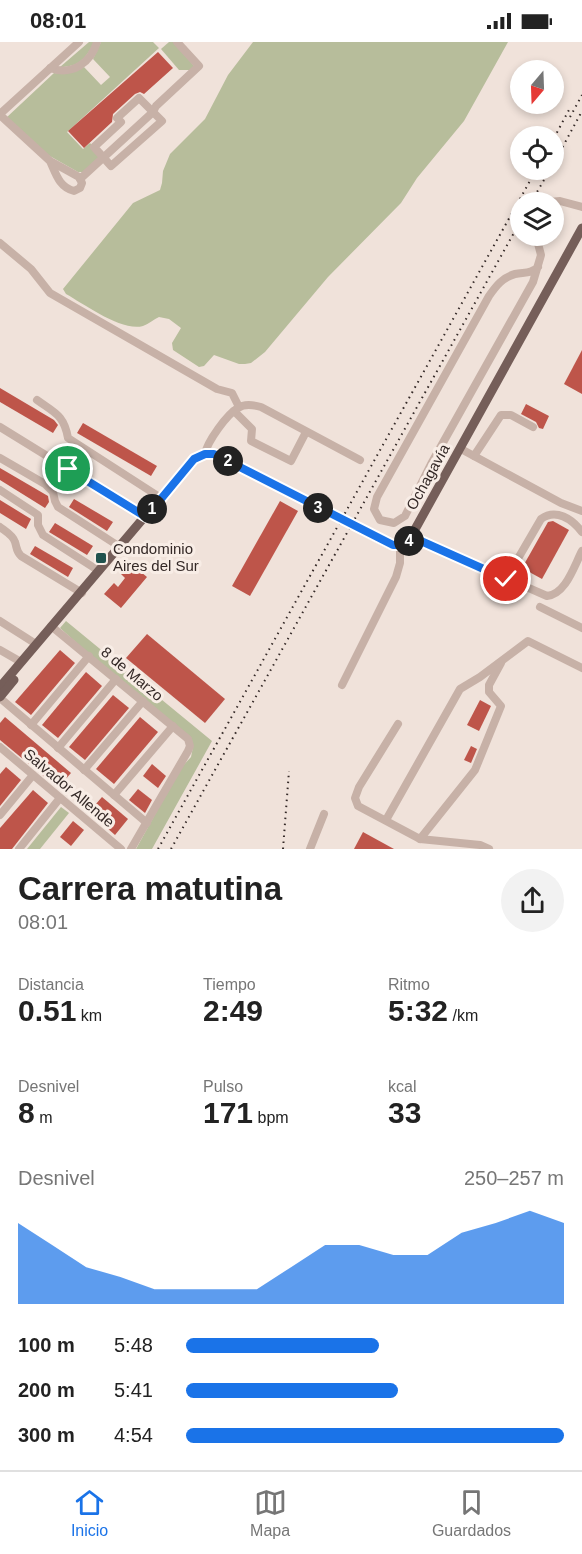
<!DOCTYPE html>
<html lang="es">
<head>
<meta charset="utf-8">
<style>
  :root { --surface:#fff; --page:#f2f2f2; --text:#222; --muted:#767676; --line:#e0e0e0; --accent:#1a73e8 }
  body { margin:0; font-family:Arial,sans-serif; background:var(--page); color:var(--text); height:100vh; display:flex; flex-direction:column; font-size:22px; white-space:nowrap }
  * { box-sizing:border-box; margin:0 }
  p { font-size:20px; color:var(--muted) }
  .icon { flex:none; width:33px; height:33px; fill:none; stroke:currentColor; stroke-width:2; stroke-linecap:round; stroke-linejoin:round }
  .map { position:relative; height:807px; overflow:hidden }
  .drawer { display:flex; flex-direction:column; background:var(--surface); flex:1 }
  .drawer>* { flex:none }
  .needle { width:39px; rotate:199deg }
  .fabs { position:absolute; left:510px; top:18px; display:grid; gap:12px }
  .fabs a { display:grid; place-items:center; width:54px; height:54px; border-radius:50%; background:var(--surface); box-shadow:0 3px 9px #0003; font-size:30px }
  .pin { position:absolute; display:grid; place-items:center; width:51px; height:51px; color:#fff; margin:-26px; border:3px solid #fff; border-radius:50%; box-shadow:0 2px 6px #0007 }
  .km { position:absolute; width:30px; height:30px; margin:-15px; border-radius:50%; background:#222; color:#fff; font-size:16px; line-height:30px; text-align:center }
  .round { display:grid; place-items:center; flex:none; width:63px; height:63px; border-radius:32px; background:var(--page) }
  .headline { display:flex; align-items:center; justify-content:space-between; height:102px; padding:0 18px }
  h1 { font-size:33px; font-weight:700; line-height:45px }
  .stats { display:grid; grid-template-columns:repeat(3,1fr); gap:9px; height:102px; padding:6px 18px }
  .stats div { display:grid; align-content:center }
  .stats b { font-size:30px; font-weight:700 }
  .stats small { font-size:16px; font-weight:400 }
  .stats p { font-size:16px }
  .chart { height:168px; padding:12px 18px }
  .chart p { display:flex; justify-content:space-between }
  .chart svg { width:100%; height:108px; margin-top:6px; fill:var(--accent); opacity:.7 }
  ul { padding:0 18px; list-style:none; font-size:20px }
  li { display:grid; grid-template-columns:96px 72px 1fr; align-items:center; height:45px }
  li i { height:15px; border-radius:8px; background:var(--accent) }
  .status { display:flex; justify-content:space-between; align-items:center; height:42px; padding:0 30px; background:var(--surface); direction:ltr }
  .status svg { height:16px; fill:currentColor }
  .menu { display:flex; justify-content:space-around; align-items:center; height:84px; border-top:2px solid var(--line); background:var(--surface); font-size:16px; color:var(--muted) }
  .menu a { display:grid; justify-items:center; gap:3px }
  .menu .selected { color:var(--accent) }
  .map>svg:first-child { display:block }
  .green { fill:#b7bd9b }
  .building { fill:#be554a }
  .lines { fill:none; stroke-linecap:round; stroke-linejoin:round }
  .minor { stroke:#c7b1a7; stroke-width:8 }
  .major { stroke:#755e59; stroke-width:9 }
  .rail { stroke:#342927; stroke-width:2; stroke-dasharray:1.5 4.5; stroke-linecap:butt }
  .route-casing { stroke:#fff; stroke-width:12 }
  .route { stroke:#1a73e8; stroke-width:8 }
  .poi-dot { fill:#20524e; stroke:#f8ede6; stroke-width:2 }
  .labels { text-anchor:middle; stroke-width:6; stroke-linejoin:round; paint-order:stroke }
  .street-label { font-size:15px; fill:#342927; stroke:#f8ede6 }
  .poi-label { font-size:15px; fill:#342927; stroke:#f8ede6; text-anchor:start }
</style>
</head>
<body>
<div class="status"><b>08:01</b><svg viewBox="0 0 49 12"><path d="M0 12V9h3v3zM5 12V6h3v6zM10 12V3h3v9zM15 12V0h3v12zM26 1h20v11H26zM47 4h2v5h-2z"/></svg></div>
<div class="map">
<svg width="582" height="807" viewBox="0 0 582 807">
  <rect width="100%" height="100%" fill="#f0e2da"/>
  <!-- green -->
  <g class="green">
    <path d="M 89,0 L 95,0 C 85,16 80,25 60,25 Z"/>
    <path d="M 101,0 L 153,0 L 159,6 L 67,90 L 83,107 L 90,101 L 101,113 L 83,130 L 78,130 L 48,113 L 6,76 L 54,31 L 65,32 L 84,25 L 101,43 L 110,35 L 93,17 Z"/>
    <path d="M 169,0 L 173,0 L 195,25 L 190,28 L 179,28 L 161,7 Z"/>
    <path d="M 253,0 L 508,0 L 464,79 L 417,136 L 401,161 L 328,235 L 265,310 L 251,321 L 245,322 L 239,322 L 214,313 L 204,324 L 199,325 L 173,308 L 172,301 L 181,286 L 169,277 L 159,275 C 154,277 149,282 143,284 C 122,290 84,262 66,252 L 63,247 L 133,161 L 160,148 L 162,141 L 163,129 L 170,112 L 205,77 L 228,33 Z"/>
    <path d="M 66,579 L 212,699 L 152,807 L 136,807 L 180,727 L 191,715 L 193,705 L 60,586 Z"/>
    <path d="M 61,765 L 69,771 L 40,807 L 27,807 Z"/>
  </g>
  <!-- building -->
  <g class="building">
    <path d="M 158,10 L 173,26 L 144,52 L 140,50 L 135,52 L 113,72 L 112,80 L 84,106 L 68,89 Z"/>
    <path d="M 582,308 L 582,352 L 564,342 Z"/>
    <path d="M 0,346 L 54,378 L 58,383 L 53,391 L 0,360 Z"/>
    <path d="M 526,362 L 549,374 L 543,387 L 539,386 L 536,380 L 521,372 Z"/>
    <path d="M 83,381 L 157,424 L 151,434 L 77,391 Z"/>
    <path d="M 0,426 L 48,454 L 49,460 L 45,466 L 0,438 Z"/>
    <path d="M 74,457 L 113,480 L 107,489 L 69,465 Z"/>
    <path d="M 0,458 L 31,477 L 26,487 L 0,471 Z"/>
    <path d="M 280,459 L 298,469 L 250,554 L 232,544 Z"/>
    <path d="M 553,479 L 569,488 L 542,537 L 522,526 L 548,480 Z"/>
    <path d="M 55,481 L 93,504 L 87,513 L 49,490 Z"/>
    <path d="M 35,504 L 73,526 L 68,535 L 30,512 Z"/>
    <path d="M 130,521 L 147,535 L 121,566 L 104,552 L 114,541 L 118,545 L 125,536 L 121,532 Z"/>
    <path d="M 147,592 L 225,657 L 205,681 L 126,616 Z"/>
    <path d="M 60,608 L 75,621 L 31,673 L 15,660 Z"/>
    <path d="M 86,630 L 102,644 L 58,696 L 42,683 Z"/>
    <path d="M 113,653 L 129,666 L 85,718 L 69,705 Z"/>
    <path d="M 480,658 L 491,664 L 479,689 L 467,683 Z"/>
    <path d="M 5,675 L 71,731 L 58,746 L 0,698 L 0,681 Z"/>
    <path d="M 140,675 L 158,690 L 114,742 L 96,727 Z"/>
    <path d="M 471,704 L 477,707 L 471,721 L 464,718 Z"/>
    <path d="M 152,722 L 166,734 L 158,746 L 143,734 Z"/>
    <path d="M 6,725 L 21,738 L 0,764 L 0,732 Z"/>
    <path d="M 138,747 L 152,758 L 145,771 L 129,758 Z"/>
    <path d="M 33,748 L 48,761 L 12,807 L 0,807 L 0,786 Z"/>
    <path d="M 102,755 L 128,777 L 115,793 L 89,770 Z"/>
    <path d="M 73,779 L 84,788 L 71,804 L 60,795 Z"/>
    <path d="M 363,790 L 394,807 L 354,807 Z"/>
  </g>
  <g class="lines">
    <!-- minor -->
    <g class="minor">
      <path d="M 50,26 C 72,34 91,21 97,0"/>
      <path d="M 139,56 L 162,79 L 111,124 L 94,105 L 121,80 L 117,76 Z"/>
      <path d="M 0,72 L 79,0"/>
      <path d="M 0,73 L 50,119 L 79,135 L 82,141 L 80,146 L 74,149 C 59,145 56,132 50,119"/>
      <path d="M 80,137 L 153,70 L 156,64 L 199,24 L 177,0"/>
      <path d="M 550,160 L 560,159 L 582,165"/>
      <path d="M 536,194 L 541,213 L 533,240 L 431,422 L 405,474 L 394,481 L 380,478 L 374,467 L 377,455 L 489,254 C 496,244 503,235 515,232 C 524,230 531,232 538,225"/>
      <path d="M 0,201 L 31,227 L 50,251 L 217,347 L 232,351 L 239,365"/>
      <path d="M 37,358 C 55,371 64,373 68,396 L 161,456"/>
      <path d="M 234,369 L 252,387 L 251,399 L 291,419 L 306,390"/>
      <path d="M 0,385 L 146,475"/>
      <path d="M 461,407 L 561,461 L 582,469"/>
      <path d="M 205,412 C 207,400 227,372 238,366 C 245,361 254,363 261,365 L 360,418"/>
      <path d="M 474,414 L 501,373 L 511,373 L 533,385"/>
      <path d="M 0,416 L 45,442 L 53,450 L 55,459 L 58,465 L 120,505"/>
      <path d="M 0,448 L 38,473 L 38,483 L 43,493 L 99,529"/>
      <path d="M 0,485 C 5,489 13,493 15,500 C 17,506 16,509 21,514 L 82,551"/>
      <path d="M 412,495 L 547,554 C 566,552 574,524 582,509"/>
      <path d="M 506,537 L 541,477 C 556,466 572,477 582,490"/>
      <path d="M 540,565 L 582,586"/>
      <path d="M 0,579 L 36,602"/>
      <path d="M 51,584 L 188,697 L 190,704 L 188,709 L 131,807"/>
      <path d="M 0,608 L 21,620"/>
      <path d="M 342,643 L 396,535 L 400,521 L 400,504"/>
      <path d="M 0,656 L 147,781"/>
      <path d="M 398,682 L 359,745 L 355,756 L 358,764 L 420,797 L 480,803 L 489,807"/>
      <path d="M 31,683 L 89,614"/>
      <path d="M 0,705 L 121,807"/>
      <path d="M 58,706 L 116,637"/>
      <path d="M 84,728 L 143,659"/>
      <path d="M 114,753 L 173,684"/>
      <path d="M 0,773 L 33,733"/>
      <path d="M 386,778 L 460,647 L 480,635 L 528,599 L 582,626"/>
      <path d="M 420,797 L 475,728 L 501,664 L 489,650 L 489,643 L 501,621"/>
      <path d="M 19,807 L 60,756"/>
      <path d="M 310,807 L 324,772"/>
    </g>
    <!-- major -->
    <g class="major">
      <path d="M 0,645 L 186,426 C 196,415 204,409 218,414 L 389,502 L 400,504 L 408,500 L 582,186"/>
      <path d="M 0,655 L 14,638"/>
    </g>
    <!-- rail -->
    <g class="rail">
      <path d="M 570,75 L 582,53"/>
      <path d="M 554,96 L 570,66"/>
      <path d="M 554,121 L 582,69"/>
      <path d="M 531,160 L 550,128"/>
      <path d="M 158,807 L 536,128"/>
      <path d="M 171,807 L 520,180"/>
      <path d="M 283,807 L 289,729"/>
    </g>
  </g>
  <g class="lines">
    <defs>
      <path id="route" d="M 68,427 L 146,475 L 194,417 L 205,412 L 214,412 L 393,503 L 403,503 L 412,495 L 506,537"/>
    </defs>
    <!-- route casing -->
    <use href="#route" class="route-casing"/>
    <!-- route -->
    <use href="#route" class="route"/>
  </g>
  <!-- markers -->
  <rect class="poi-dot" x="95" y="510" width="12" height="12" rx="3"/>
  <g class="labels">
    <!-- street labels -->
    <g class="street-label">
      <text transform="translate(428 435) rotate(-61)" y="5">Ochagavía</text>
      <text transform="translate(132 632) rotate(40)" y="5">8 de Marzo</text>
      <text transform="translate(69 746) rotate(40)" y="5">Salvador Allende</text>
    </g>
    <!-- poi labels -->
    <g class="poi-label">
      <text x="113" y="512">Condominio<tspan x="113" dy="17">Aires del Sur</tspan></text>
    </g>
  </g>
</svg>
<div class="fabs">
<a><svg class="needle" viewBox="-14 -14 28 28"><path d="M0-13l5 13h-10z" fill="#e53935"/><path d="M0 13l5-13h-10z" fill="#767676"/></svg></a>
<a><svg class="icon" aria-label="locate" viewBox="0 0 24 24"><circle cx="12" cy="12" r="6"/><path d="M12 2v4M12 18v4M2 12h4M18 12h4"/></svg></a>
<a><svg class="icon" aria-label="layers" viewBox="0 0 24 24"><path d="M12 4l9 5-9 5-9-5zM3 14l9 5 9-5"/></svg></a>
</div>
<div class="pin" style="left:68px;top:427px;background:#1e9e55"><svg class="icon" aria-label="arrive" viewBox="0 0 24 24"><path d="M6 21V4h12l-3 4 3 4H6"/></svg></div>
<div class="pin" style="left:506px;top:537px;background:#d93025"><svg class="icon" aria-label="check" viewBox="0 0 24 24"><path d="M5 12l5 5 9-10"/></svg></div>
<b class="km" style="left:152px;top:467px">1</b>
<b class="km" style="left:228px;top:419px">2</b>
<b class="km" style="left:318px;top:466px">3</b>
<b class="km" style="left:409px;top:499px">4</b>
</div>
<section class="drawer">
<div class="headline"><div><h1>Carrera matutina</h1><p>08:01</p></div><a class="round"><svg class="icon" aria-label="share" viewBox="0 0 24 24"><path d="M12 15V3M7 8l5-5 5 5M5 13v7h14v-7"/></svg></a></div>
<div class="stats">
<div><p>Distancia</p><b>0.51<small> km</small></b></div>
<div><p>Tiempo</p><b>2:49</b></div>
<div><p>Ritmo</p><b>5:32<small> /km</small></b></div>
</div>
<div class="stats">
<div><p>Desnivel</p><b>8<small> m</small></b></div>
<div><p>Pulso</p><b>171<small> bpm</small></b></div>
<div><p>kcal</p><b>33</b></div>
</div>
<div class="chart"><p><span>Desnivel</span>250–257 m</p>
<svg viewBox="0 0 160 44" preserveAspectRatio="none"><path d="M0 44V11L10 20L20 29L30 33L40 38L50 38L60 38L70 38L80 29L90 20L100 20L110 24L120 24L130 15L140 11L150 6L160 11V44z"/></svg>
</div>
<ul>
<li><b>100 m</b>5:48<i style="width:51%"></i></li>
<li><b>200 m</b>5:41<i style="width:56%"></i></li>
<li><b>300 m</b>4:54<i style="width:100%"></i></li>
</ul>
</section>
<nav class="menu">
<a class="selected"><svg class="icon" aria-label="home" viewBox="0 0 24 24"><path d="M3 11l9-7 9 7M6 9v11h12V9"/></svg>Inicio</a>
<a><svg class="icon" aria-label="map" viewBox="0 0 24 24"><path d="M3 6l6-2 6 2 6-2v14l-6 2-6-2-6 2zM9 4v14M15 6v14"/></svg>Mapa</a>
<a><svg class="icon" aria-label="saved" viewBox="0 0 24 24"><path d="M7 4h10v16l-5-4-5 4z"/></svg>Guardados</a>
</nav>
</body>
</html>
